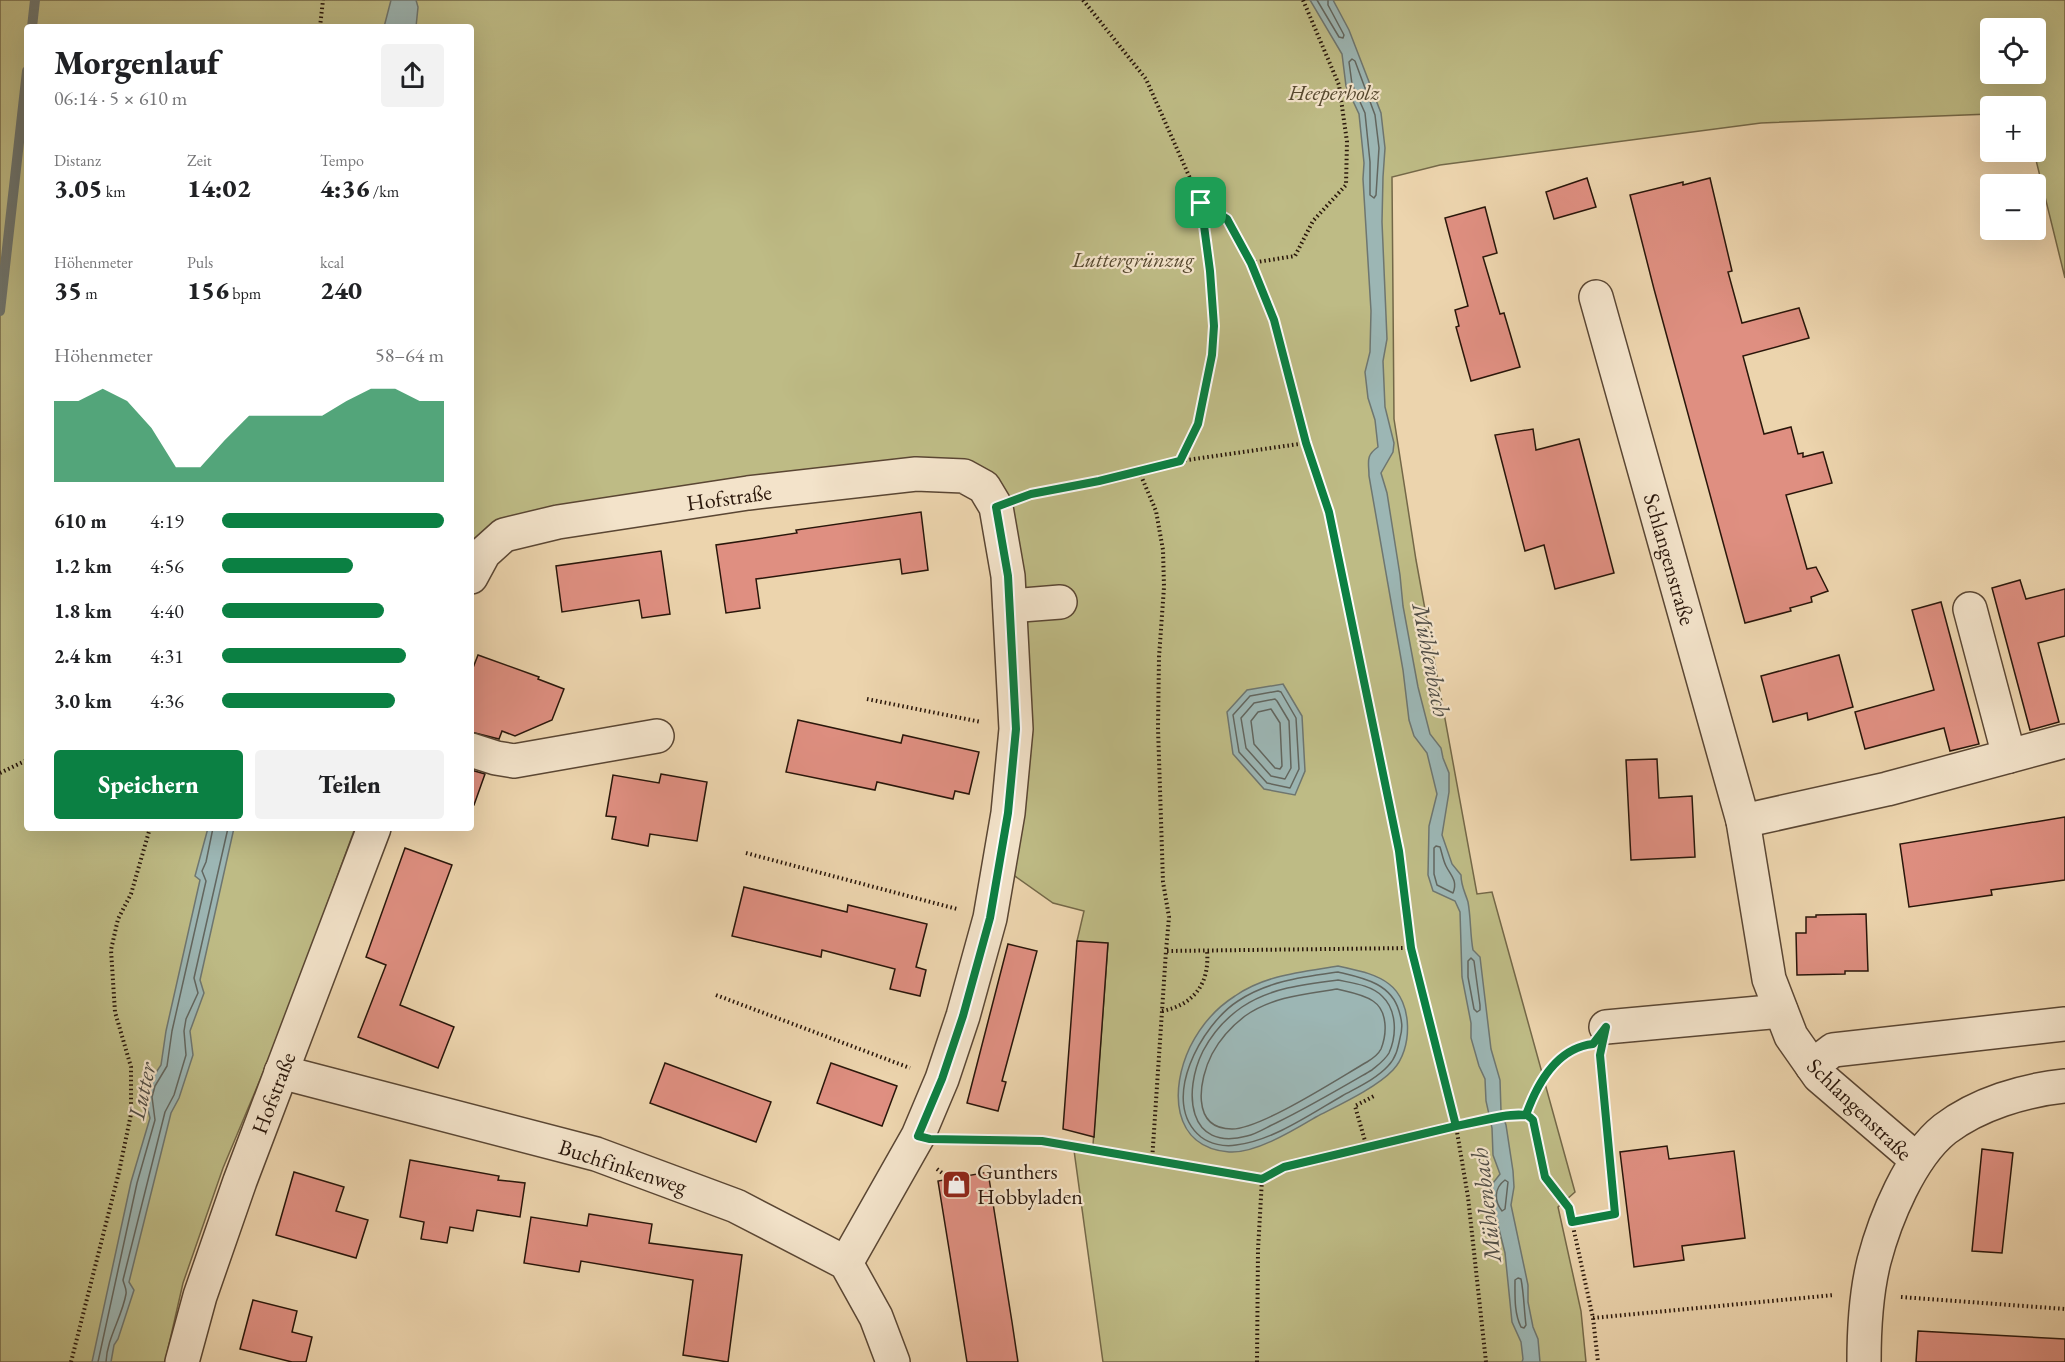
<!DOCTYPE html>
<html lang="de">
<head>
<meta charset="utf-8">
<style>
  :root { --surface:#fff; --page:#f2f2f2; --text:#202124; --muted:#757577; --accent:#0b8043 }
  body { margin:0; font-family:"EB Garamond",serif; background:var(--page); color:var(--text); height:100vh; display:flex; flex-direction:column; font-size:22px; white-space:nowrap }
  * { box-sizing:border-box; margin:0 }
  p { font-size:20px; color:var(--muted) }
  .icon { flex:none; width:33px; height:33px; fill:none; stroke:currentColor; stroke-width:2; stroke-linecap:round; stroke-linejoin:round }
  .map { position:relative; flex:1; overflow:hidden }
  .sheet { position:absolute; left:24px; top:24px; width:450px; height:807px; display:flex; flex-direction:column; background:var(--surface); border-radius:6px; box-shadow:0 6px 24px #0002 }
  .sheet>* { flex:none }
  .buttons { position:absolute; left:1980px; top:18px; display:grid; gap:12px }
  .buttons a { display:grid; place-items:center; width:66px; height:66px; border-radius:6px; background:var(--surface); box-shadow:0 6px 24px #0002; font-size:30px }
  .pin { position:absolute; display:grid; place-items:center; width:51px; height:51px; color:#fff; margin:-26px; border-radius:12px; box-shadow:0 3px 9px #0006 }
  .round { display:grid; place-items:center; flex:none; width:63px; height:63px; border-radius:6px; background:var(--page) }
  .summary { display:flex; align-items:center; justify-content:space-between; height:102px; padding:0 30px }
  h1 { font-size:33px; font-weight:800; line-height:45px }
  .stats { display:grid; grid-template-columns:repeat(3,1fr); gap:9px; height:102px; padding:6px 30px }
  .stats div { display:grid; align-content:center }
  .stats b { font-size:26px; font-weight:800 }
  .stats small { font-size:16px; font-weight:400 }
  .stats p { font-size:16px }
  .chart { height:168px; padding:12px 30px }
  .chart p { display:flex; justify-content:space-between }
  .chart svg { width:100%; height:108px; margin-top:6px; fill:var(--accent); opacity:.7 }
  .cta { display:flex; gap:12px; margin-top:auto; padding:12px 30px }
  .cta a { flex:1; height:69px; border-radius:6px; background:var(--accent); color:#fff; font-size:24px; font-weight:800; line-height:69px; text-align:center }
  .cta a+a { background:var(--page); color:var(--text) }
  ul { padding:0 30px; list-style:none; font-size:20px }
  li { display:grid; grid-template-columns:96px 72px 1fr; align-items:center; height:45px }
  li i { height:15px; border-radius:8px; background:var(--accent) }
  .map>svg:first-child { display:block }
  .green { fill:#bebb85; stroke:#746848; stroke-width:1.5; fill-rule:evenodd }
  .water { fill:#9cb6b4; stroke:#6e7670; stroke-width:1.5 }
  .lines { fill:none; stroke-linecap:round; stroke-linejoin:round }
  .shore { stroke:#62665f; stroke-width:1.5 }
  .stream { stroke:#6e7670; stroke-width:10 }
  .building { fill:#df8f81; stroke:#29160a; stroke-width:1.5 }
  .minor-casing { stroke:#5a4633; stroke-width:36 }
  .path { stroke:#29160a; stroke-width:4; stroke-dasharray:1.5 3; stroke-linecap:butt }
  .minor { stroke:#f3e3ca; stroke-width:33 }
  .route-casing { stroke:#fff; stroke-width:12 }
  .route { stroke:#0b8043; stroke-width:8 }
  .labels { text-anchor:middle; stroke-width:4.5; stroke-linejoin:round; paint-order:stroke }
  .park-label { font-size:22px; font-style:italic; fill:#56482f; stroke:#f3e3ca }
  .street-label { font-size:22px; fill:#29160a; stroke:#f3e3ca }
  .poi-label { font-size:22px; fill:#29160a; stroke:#f3e3ca; text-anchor:start }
  .water-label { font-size:24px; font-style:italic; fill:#514e46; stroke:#f3e3ca }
</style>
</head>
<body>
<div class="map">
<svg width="2065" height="1362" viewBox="0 0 2065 1362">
  <rect width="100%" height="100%" fill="#ecd4ad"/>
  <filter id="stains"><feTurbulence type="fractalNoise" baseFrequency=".00333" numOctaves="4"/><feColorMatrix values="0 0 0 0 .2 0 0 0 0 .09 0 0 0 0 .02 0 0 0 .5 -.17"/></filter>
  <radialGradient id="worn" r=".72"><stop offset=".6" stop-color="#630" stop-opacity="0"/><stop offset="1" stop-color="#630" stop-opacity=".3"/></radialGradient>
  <!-- green -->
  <path class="green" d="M 0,0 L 2065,0 L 2065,278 L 2034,152 L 2036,106 L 1990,106 L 1990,114 L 1761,123 L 1440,165 L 1392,177 L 1394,419 L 1416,560 L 1477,894 L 1492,892 L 1575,1192 L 1558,1207 L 1581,1311 L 1586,1362 L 1103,1362 L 1073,1143 L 1093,1145 L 1108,944 L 1077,941 L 1084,911 L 1053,903 L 1012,874 L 991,479 L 514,517 L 494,522 L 471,545 L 471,27 L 27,27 L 27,828 L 355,828 L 283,1025 L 223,1168 L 183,1283 L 165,1362 L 0,1362 ZM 1990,28 L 2036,28 L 2036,74 L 1990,74 Z"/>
  <!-- water -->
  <g class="water">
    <path d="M 391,0 L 416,0 L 418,7 L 416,27 L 384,27 Z"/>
    <path d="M 1310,0 L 1333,0 L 1349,30 L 1381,113 L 1385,148 L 1383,177 L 1382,222 L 1387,339 L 1383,361 L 1385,407 L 1394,443 L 1393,452 L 1381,473 L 1387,493 L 1400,575 L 1403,606 L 1418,687 L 1430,734 L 1441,748 L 1443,758 L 1449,773 L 1449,792 L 1442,835 L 1452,864 L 1461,875 C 1461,886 1465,892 1468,902 C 1471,918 1470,934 1473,950 L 1480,957 L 1491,1049 L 1500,1080 L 1501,1111 L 1506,1125 L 1513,1171 L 1514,1187 L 1511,1205 L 1528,1285 L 1528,1302 L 1533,1327 L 1538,1339 L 1540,1362 L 1522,1362 L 1523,1359 L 1521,1342 L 1512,1322 L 1505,1253 L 1490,1193 L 1493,1183 L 1500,1174 L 1493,1155 L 1492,1128 L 1486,1101 L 1485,1079 L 1479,1066 L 1471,1038 L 1471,1023 L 1462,977 L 1460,912 L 1455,901 L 1433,891 L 1428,875 L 1429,826 L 1437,794 L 1427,753 L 1414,736 L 1409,720 L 1403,670 L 1369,476 C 1369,462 1365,456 1378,447 L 1375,420 L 1368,398 L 1365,372 L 1370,352 L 1371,311 L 1363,179 L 1364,163 L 1359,114 L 1346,86 L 1342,54 Z"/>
    <path d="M 1283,684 L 1302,716 L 1305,771 L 1295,795 L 1264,789 L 1233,754 L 1227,712 L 1247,690 Z"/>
    <path d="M 208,828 L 234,828 L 200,980 L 204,993 L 190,1031 L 193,1055 L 179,1098 L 171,1113 L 129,1282 L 134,1290 L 118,1339 L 114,1345 L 111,1362 L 92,1362 L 131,1182 L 150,1118 L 145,1098 L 149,1083 L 161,1065 L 166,1031 L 200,880 L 195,876 Z"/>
    <path d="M 1338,966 C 1355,970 1375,973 1389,984 C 1413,1002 1413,1049 1393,1070 C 1376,1088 1339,1105 1316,1117 C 1294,1130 1255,1154 1229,1152 C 1171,1147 1170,1089 1190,1047 C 1200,1027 1216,1008 1235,996 C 1265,975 1302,972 1338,966 Z"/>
  </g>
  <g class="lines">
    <!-- shore -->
    <g class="shore">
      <path d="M 1317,0 L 1339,37 L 1343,38 L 1344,35 L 1328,5 L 1328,0"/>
      <path d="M 1352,59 L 1355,61 L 1375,115 L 1379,148 L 1376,195 L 1374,198 L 1370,195 L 1370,162 L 1365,113 L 1352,84 L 1349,62 Z"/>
      <path d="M 1278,691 L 1281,692 L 1296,718 L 1299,769 L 1290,788 L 1267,783 L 1239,752 L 1233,715 L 1250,696 Z"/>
      <path d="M 1275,699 L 1277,701 L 1289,721 L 1291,768 L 1285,779 L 1271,776 L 1246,748 L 1241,718 L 1254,703 Z"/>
      <path d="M 1271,709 L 1280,723 L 1282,766 L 1280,769 L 1275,768 L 1254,744 L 1251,721 L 1258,712 Z"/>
      <path d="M 1436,846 L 1440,847 C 1442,853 1443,860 1446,866 C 1451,876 1458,881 1453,893 L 1437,885 L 1434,874 L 1434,848 Z"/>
      <path d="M 1471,958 L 1474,961 L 1480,1005 L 1480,1010 L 1477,1012 L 1474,1009 L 1468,977 L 1468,961 Z"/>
      <path d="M 1338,972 C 1363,978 1391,983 1399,1011 C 1402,1021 1403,1027 1400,1038 C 1398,1048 1396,1058 1388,1066 C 1376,1079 1358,1087 1342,1096 C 1311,1114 1272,1141 1236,1145 C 1224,1147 1210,1144 1201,1137 C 1158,1102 1202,1024 1238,1001 C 1268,981 1303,977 1338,972 Z"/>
      <path d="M 1338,980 C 1352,983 1371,985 1382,996 C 1397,1010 1397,1035 1389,1053 C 1385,1060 1378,1065 1372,1070 C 1341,1088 1309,1107 1276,1123 C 1267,1127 1257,1134 1247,1136 C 1187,1152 1183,1091 1203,1051 C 1212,1034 1226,1018 1242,1007 C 1270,988 1305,984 1338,980 Z"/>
      <path d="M 1337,989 C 1349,992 1363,994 1373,1001 C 1388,1011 1387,1034 1381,1049 C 1378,1055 1372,1059 1367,1062 C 1339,1078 1261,1129 1232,1129 C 1190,1129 1199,1079 1212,1054 C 1220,1039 1232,1026 1245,1016 C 1272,997 1305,994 1337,989 Z"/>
      <path d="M 1505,1180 L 1508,1182 L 1505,1209 L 1502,1211 C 1494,1201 1494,1188 1505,1180 Z"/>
      <path d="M 1518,1278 L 1521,1279 C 1524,1294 1524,1310 1526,1325 L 1524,1328 L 1521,1327 C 1514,1313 1515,1296 1515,1280 Z"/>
      <path d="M 98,1362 L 137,1183 L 155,1120 L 152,1097 L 155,1086 L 167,1066 L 172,1031 L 206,881 L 202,871 L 206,862 L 213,828"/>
      <path d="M 106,1362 C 107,1338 122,1317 126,1294 C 127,1289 124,1285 123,1280 L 165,1112 L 174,1095 L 186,1055 L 184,1031 L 186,1019 L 198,993 L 194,978 L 228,828"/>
    </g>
    <!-- stream -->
    <g class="stream">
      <path d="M 32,27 L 35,0"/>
      <path d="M 0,311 L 27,71"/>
    </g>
  </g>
  <!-- building -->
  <g class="building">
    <path d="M 1587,178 L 1596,207 L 1554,219 L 1546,192 Z"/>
    <path d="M 1710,178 L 1732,271 L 1728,272 L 1742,323 L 1799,308 L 1809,338 L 1743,356 L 1764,434 L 1791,427 L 1798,454 L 1803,453 L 1803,457 L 1823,452 L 1832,483 L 1786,495 L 1807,569 L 1816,567 L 1828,591 L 1811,597 L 1812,602 L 1790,608 L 1791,611 L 1745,623 L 1654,289 L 1630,195 L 1683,182 L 1683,185 Z"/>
    <path d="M 1485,207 L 1497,253 L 1483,257 L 1500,314 L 1504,313 L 1520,367 L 1471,381 L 1456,327 L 1459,326 L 1455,310 L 1468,306 L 1445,218 Z"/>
    <path d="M 1533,429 L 1536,450 L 1579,439 L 1614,573 L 1555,589 L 1544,545 L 1525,551 L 1495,435 Z"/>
    <path d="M 921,512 L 928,570 L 902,574 L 900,559 L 756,579 L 760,608 L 726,613 L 716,545 L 797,533 L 796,530 Z"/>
    <path d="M 661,551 L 670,614 L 642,618 L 639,600 L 562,612 L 556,566 Z"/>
    <path d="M 2020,580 L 2026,599 L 2065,589 L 2065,636 L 2038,643 L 2059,722 L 2030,730 L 1992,588 Z"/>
    <path d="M 1941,602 L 1979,744 L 1950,751 L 1944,728 L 1865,749 L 1855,712 L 1934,690 L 1912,610 Z"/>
    <path d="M 478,655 L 539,677 L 538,679 L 564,689 L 552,720 L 515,736 L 502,731 L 499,739 L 471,732 L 471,673 Z"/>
    <path d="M 1839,655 L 1853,707 L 1808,720 L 1807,713 L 1773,722 L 1761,676 Z"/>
    <path d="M 798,720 L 901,743 L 903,735 L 979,752 L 969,794 L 955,791 L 953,799 L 877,782 L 875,790 L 786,772 Z"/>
    <path d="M 1657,759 L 1659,798 L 1692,796 L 1695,857 L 1631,860 L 1626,760 Z"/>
    <path d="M 471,770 L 485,774 L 474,805 L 471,805 Z"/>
    <path d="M 661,774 L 707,782 L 697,841 L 650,834 L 648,846 L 612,839 L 616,817 L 606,816 L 613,775 L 659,783 Z"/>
    <path d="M 2065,817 L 2065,880 L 1991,890 L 1992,895 L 1909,907 L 1900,844 Z"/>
    <path d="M 405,848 L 452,865 L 400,1005 L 454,1027 L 438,1068 L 358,1037 L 386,965 L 366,957 Z"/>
    <path d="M 744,887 L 847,912 L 848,905 L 927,924 L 916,967 L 926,970 L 920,996 L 890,989 L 895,969 L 822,950 L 821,957 L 732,936 Z"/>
    <path d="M 1866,914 L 1868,971 L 1845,971 L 1845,974 L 1797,975 L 1796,933 L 1806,933 L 1806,917 L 1816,917 L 1816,915 Z"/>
    <path d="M 1077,941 L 1108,943 L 1094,1137 L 1063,1129 Z"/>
    <path d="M 1008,944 L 1037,951 L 1002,1081 L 1006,1082 L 998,1111 L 967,1103 Z"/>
    <path d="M 665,1063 L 771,1102 L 756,1142 L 650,1103 Z"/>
    <path d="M 831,1063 L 897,1086 L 882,1126 L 817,1103 Z"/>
    <path d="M 1667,1146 L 1669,1159 L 1734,1151 L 1745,1238 L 1682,1246 L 1684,1260 L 1634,1267 L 1620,1152 Z"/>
    <path d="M 1982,1149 L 2013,1153 L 2002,1253 L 1972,1251 Z"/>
    <path d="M 410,1160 L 499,1176 L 498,1180 L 525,1183 L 520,1217 L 477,1210 L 473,1231 L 450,1227 L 447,1243 L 421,1239 L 424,1222 L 400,1217 Z"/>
    <path d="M 294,1172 L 344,1187 L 336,1211 L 368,1220 L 356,1258 L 276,1235 Z"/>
    <path d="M 988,1172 L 1012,1322 L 1018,1362 L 967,1362 L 950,1255 L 938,1181 Z"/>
    <path d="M 589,1214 L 652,1224 L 649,1243 L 742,1255 L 728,1362 L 683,1355 L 693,1280 L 581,1261 L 579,1272 L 524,1263 L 531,1217 L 587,1226 Z"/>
    <path d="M 253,1300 L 297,1311 L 292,1332 L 312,1337 L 306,1362 L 292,1362 L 240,1349 Z"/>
    <path d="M 1918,1331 L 2065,1339 L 2065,1362 L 1916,1362 Z"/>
  </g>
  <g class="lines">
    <defs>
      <g id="minor">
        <path d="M 1596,297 L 1743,821 L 1769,979 L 1791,1036 L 1819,1076 L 1917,1160"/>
        <path d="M 471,577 L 484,553 L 504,535 L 558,522 L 748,493 L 916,474 L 964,476 L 984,487 L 996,507 L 1008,576 L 1016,729 L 1008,813 L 990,918 L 963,1016 L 942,1079 L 918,1136 L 846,1263"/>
        <path d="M 1010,606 L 1060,602"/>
        <path d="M 1970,609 L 2009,756"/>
        <path d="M 471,750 L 496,758 L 514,761 L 657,736"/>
        <path d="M 1743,821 L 1887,789 L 2065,741"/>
        <path d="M 1606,1027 L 1781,1011"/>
        <path d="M 1812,1066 L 1833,1050 L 2065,1024"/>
        <path d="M 281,1072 L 596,1154 L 736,1206 L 846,1263 L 876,1317 L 893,1362"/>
        <path d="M 182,1362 L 200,1296 L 240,1181 L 374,828"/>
        <path d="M 1864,1362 C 1864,1329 1866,1293 1874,1261 C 1885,1219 1910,1157 1945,1129 C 1978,1104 2024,1090 2065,1086"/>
      </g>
    </defs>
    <!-- minor casing -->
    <use href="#minor" class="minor-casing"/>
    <!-- path -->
    <g class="path">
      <path d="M 1083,0 L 1146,79 L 1201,203 L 1210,271 L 1213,326 L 1212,355 L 1198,425 L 1180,461"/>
      <path d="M 320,27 L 323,0"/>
      <path d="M 1201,203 L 1227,219 L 1251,263 L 1274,320 L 1306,443 L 1329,512 L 1399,851 L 1411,948 L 1456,1126 L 1468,1197 L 1486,1362"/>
      <path d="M 1251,263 L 1295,256 L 1313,221 L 1346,185 L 1347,142 L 1339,85 L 1303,0"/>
      <path d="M 1139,471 L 1156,511 L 1163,550 L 1164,587 L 1159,657 L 1158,728 L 1163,882 L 1169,917 L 1166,951"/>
      <path d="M 1027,496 L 1180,461 L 1306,443"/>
      <path d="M 867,699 L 981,722"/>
      <path d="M 0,773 L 27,760"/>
      <path d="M 746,853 L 957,909"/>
      <path d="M 716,995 L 910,1068"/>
      <path d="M 1162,1011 C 1194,1005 1210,983 1207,951"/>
      <path d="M 1526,1115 L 1534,1092 L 1555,1062 L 1579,1047"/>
      <path d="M 955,1140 L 1042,1141 L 1262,1179"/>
      <path d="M 1367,1148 L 1355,1106 L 1376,1095"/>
      <path d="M 1152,1161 L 1166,951 L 1411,948"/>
      <path d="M 937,1169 L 950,1179"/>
      <path d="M 1572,1222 L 1615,1214 L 1600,1060"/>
      <path d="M 1901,1297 L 2065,1309"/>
      <path d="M 1593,1318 L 1834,1295"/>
      <path d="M 71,1362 L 119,1172 L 131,1114 L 131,1067 L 115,1012 L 111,950 L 118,919 L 131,894 L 150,828"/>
      <path d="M 1257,1362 L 1258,1250 L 1262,1179 L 1284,1167 L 1505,1116 L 1526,1115 L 1533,1120 L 1545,1177 L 1569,1208 L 1593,1318 L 1598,1362"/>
    </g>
    <!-- minor -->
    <use href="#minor" class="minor"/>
  </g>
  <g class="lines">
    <defs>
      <path id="route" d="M 1201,203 L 1210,271 L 1214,326 L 1212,355 L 1198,424 L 1180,461 L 1099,481 L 1031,494 L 996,507 L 1008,576 L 1016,729 L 1008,813 L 990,918 L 963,1016 L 942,1079 L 918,1136 L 930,1139 L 1042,1141 L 1262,1179 L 1284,1167 L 1456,1126 L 1505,1116 L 1526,1115 C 1537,1084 1557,1048 1593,1044 L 1606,1027 L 1600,1055 L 1615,1214 L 1572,1222 L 1569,1208 L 1545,1177 L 1533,1120 C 1531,1118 1527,1115 1525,1115 C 1509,1112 1473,1123 1456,1126 L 1411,948 L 1399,851 L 1329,512 L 1306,443 L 1274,320 L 1251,263 L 1227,219 L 1201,203"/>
    </defs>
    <!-- route casing -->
    <use href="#route" class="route-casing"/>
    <!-- route -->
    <use href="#route" class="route"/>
  </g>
  <!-- icons -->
  <defs>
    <symbol id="shop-square" viewBox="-11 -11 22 22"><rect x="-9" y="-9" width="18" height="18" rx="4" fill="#8f2418" stroke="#f3e3ca"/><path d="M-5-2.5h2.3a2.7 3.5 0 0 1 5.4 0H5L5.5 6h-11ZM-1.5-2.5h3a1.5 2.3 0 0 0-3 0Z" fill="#fff"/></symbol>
  </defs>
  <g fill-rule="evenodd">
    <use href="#shop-square" x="940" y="1168" width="33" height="33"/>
  </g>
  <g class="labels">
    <!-- park labels -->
    <g class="park-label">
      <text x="1334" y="100">Heeperholz</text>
      <text x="1133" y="267">Luttergrünzug</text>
    </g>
    <!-- street labels -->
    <g class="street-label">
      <text transform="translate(729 497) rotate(-8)" y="8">Hofstraße</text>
      <text transform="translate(1670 559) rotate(74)" y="8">Schlangenstraße</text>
      <text transform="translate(273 1093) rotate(-69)" y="8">Hofstraße</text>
      <text transform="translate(1860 1109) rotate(44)" y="8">Schlangenstraße</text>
      <text transform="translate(623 1166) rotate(18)" y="8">Buchfinkenweg</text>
    </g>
    <!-- poi labels -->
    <g class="poi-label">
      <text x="977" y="1179">Gunthers<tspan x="977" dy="25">Hobbyladen</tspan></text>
    </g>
    <!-- water labels -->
    <g class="water-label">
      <text transform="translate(1431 660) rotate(79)" y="8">Mühlenbach</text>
      <text transform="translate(142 1091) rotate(-78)" y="8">Lutter</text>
      <text transform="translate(1486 1205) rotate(-97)" y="8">Mühlenbach</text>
    </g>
  </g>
  <rect width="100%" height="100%" filter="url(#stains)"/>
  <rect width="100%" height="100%" fill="url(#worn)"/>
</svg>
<div class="buttons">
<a><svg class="icon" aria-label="locate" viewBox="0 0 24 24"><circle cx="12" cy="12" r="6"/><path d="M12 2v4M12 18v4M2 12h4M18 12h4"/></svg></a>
<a>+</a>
<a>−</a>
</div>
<div class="pin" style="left:1201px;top:203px;background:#1e9e55"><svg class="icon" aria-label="arrive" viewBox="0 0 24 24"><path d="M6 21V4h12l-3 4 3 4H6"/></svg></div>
<section class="sheet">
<div class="summary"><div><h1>Morgenlauf</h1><p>06:14 · 5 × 610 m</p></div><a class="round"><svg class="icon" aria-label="share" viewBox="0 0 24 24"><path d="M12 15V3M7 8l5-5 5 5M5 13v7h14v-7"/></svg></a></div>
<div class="stats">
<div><p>Distanz</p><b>3.05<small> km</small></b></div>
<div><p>Zeit</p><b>14:02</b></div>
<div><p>Tempo</p><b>4:36<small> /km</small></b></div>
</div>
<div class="stats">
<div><p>Höhenmeter</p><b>35<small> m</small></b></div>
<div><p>Puls</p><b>156<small> bpm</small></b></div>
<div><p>kcal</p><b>240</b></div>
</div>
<div class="chart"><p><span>Höhenmeter</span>58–64 m</p>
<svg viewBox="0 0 160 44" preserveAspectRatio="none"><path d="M0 44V11L10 11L20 6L30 11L40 22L50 38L60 38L70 27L80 17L90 17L100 17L110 17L120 11L130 6L140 6L150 11L160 11V44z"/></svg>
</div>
<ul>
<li><b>610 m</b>4:19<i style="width:100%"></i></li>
<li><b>1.2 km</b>4:56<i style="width:59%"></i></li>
<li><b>1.8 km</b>4:40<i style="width:73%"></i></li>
<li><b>2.4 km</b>4:31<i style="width:83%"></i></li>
<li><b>3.0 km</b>4:36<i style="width:78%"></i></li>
</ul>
<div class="cta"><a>Speichern</a><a>Teilen</a></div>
</section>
</div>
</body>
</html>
